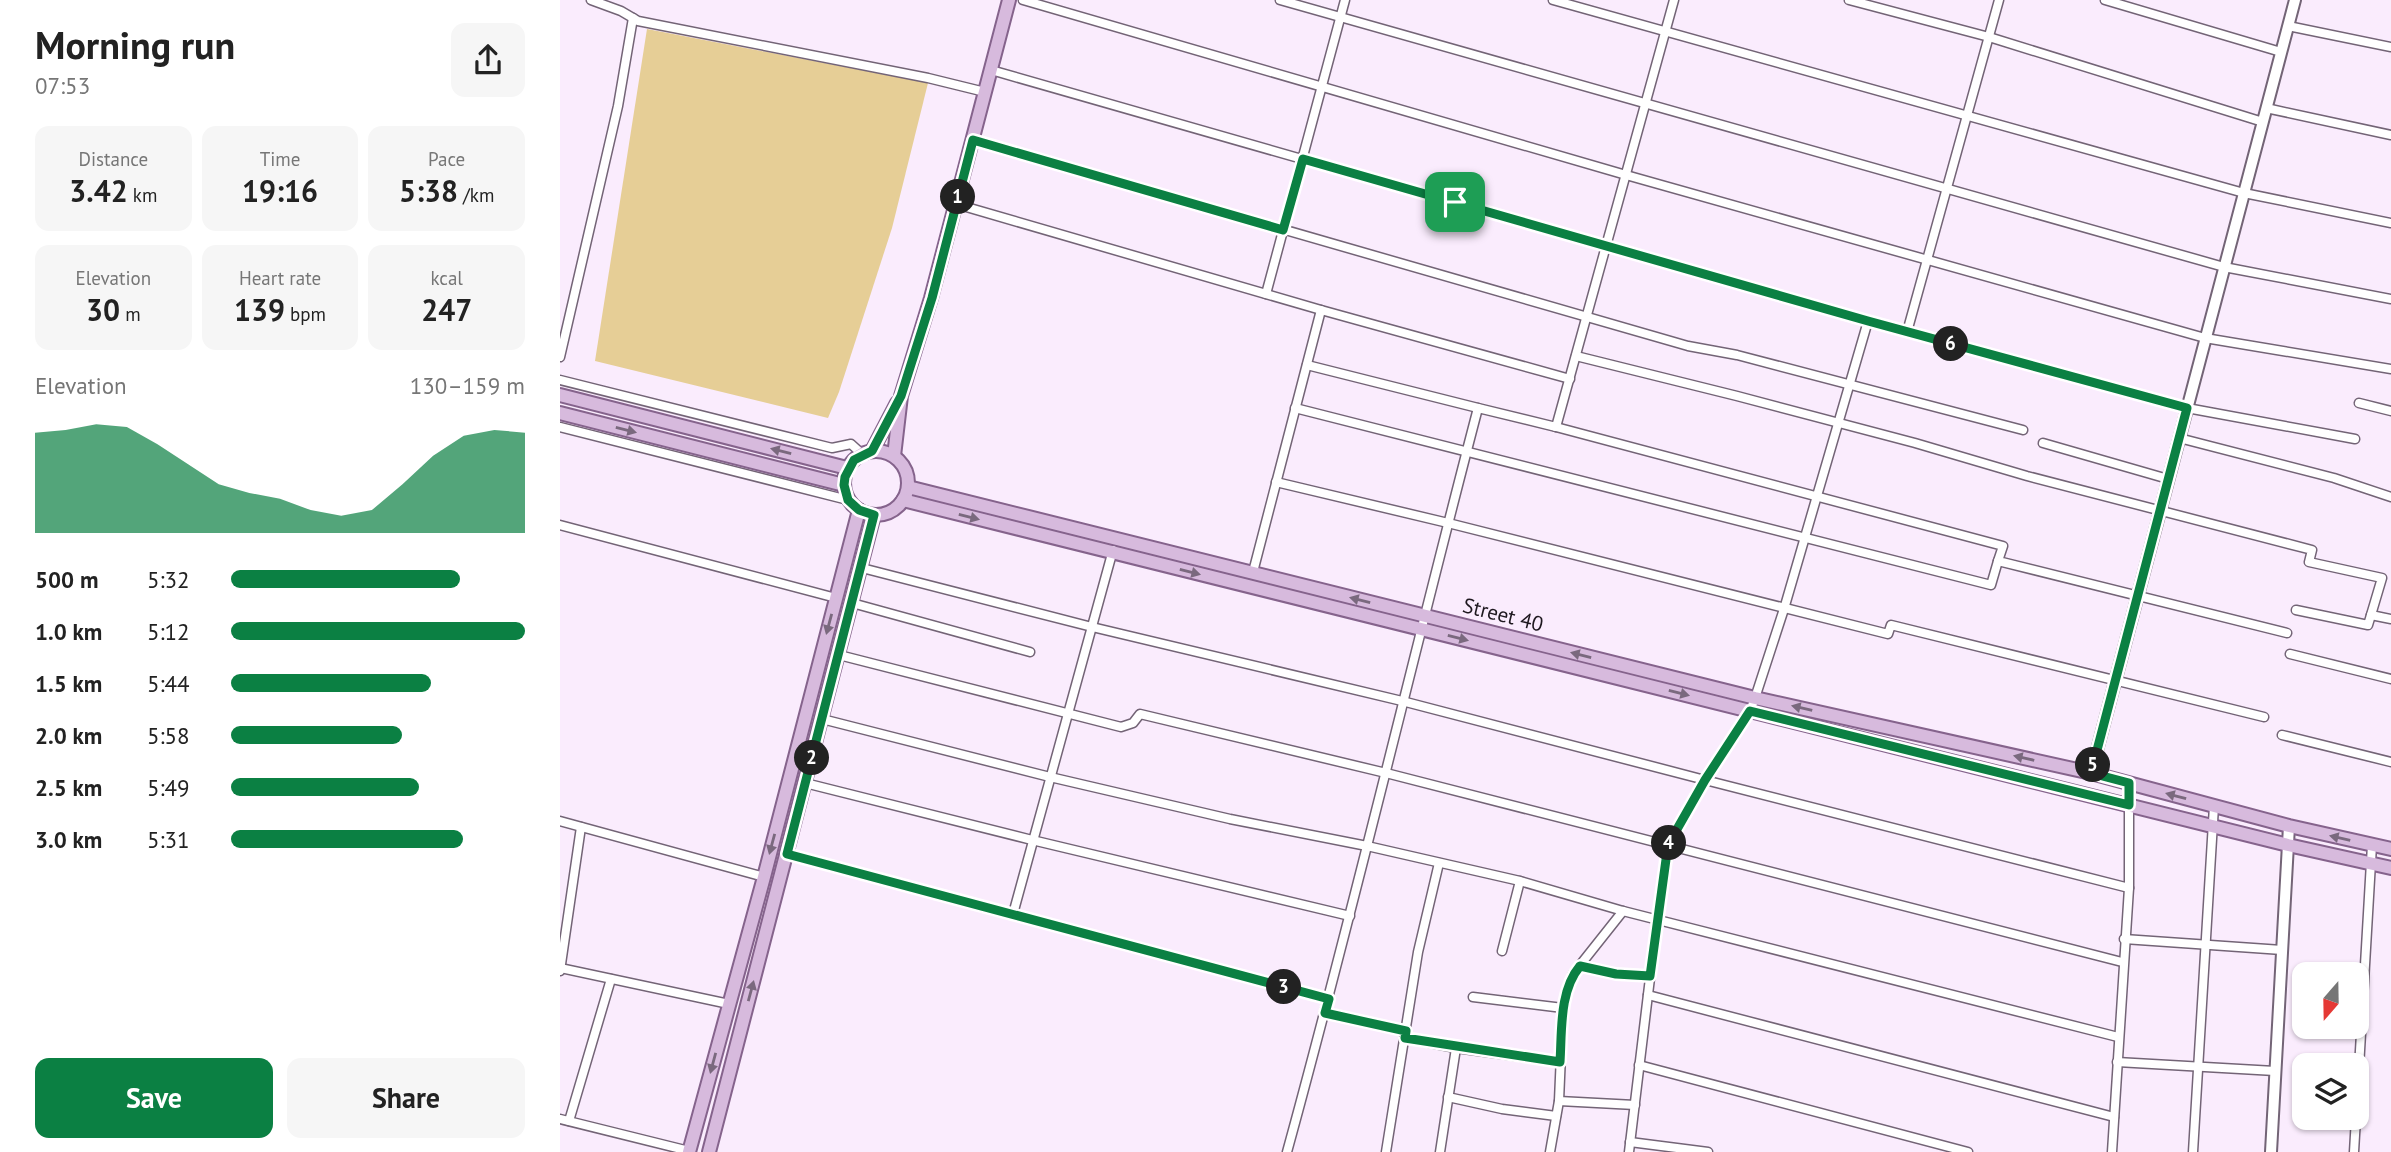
<!DOCTYPE html>
<html lang="en">
<head>
<meta charset="utf-8">
<style>
  :root { --surface:#fff; --page:#f6f6f6; --text:#222; --muted:#767676; --accent:#0b8043 }
  body { margin:0; font-family:"PT Sans",sans-serif; background:var(--page); color:var(--text); height:100vh; display:flex; flex-direction:column; font-size:26px; white-space:nowrap }
  * { box-sizing:border-box; margin:0 }
  p { font-size:23px; color:var(--muted) }
  .icon { flex:none; width:38px; height:38px; fill:none; stroke:currentColor; stroke-width:2; stroke-linecap:round; stroke-linejoin:round }
  .map { position:relative; flex:1; overflow:hidden }
  .details { display:flex; flex-direction:column; background:var(--surface); width:560px }
  .details>* { flex:none }
  .needle { width:46px; rotate:200deg }
  .controls { position:absolute; left:1732px; top:962px; display:grid; gap:14px }
  .controls a { display:grid; place-items:center; width:77px; height:77px; border-radius:14px; background:var(--surface); box-shadow:0 2px 5px #0004; font-size:35px }
  .pin { position:absolute; display:grid; place-items:center; width:60px; height:60px; color:#fff; margin:-30px; border-radius:14px; box-shadow:0 4px 10px #0006 }
  .km { position:absolute; width:35px; height:35px; margin:-18px; border-radius:50%; background:#222; color:#fff; font-size:19px; line-height:35px; text-align:center }
  .round { display:grid; place-items:center; flex:none; width:74px; height:74px; border-radius:14px; background:var(--page) }
  .summary { display:flex; align-items:center; justify-content:space-between; height:119px; padding:0 35px }
  h1 { font-size:38px; font-weight:600; line-height:52px }
  .stats { display:grid; grid-template-columns:repeat(3,1fr); gap:10px; height:119px; padding:7px 35px }
  .stats div { display:grid; align-content:center; border-radius:14px; background:var(--page); text-align:center }
  .stats b { font-size:30px; font-weight:600 }
  .stats small { font-size:19px; font-weight:400 }
  .stats p { font-size:19px }
  .chart { height:196px; padding:14px 35px }
  .chart p { display:flex; justify-content:space-between }
  .chart svg { width:100%; height:126px; margin-top:7px; fill:var(--accent); opacity:.7 }
  .action { display:flex; gap:14px; margin-top:auto; padding:14px 35px }
  .action a { flex:1; height:80px; border-radius:14px; background:var(--accent); color:#fff; font-size:28px; font-weight:600; line-height:80px; text-align:center }
  .action a+a { background:var(--page); color:var(--text) }
  ul { padding:0 35px; list-style:none; font-size:23px }
  li { display:grid; grid-template-columns:112px 84px 1fr; align-items:center; height:52px }
  li i { height:18px; border-radius:9px; background:var(--accent) }
  main { display:flex; flex:1; min-height:0 }
  .map>svg:first-child { display:block }
  .green { fill:#e6ce96 }
  .lines { fill:none; stroke-linecap:round; stroke-linejoin:round }
  .street-casing { stroke:#736476; stroke-width:11 }
  .secondary-casing { stroke:#736476; stroke-width:14 }
  .primary-casing { stroke:#85638c; stroke-width:16 }
  .street { stroke:#fff; stroke-width:8 }
  .secondary { stroke:#fff; stroke-width:10 }
  .primary { stroke:#d7badd; stroke-width:12 }
  .oneway { fill:#7a697e }
  .route-casing { stroke:#fff; stroke-width:14 }
  .route { stroke:#0b8043; stroke-width:9 }
  .labels { text-anchor:middle; stroke-width:5; stroke-linejoin:round; paint-order:stroke }
  .street-label { font-size:21px; fill:#1e181f; stroke:#faecfd }
</style>
</head>
<body>
<main>
<section class="details">
<div class="summary"><div><h1>Morning run</h1><p>07:53</p></div><a class="round"><svg class="icon" aria-label="share" viewBox="0 0 24 24"><path d="M12 15V3M7 8l5-5 5 5M5 13v7h14v-7"/></svg></a></div>
<div class="stats">
<div><p>Distance</p><b>3.42<small> km</small></b></div>
<div><p>Time</p><b>19:16</b></div>
<div><p>Pace</p><b>5:38<small> /km</small></b></div>
</div>
<div class="stats">
<div><p>Elevation</p><b>30<small> m</small></b></div>
<div><p>Heart rate</p><b>139<small> bpm</small></b></div>
<div><p>kcal</p><b>247</b></div>
</div>
<div class="chart"><p><span>Elevation</span>130–159 m</p>
<svg viewBox="0 0 160 44" preserveAspectRatio="none"><path d="M0 44V9L10 8L20 6L30 7L40 13L50 20L60 27L70 30L80 32L90 36L100 38L110 36L120 27L130 17L140 10L150 8L160 9V44z"/></svg>
</div>
<ul>
<li><b>500 m</b>5:32<i style="width:78%"></i></li>
<li><b>1.0 km</b>5:12<i style="width:100%"></i></li>
<li><b>1.5 km</b>5:44<i style="width:68%"></i></li>
<li><b>2.0 km</b>5:58<i style="width:58%"></i></li>
<li><b>2.5 km</b>5:49<i style="width:64%"></i></li>
<li><b>3.0 km</b>5:31<i style="width:79%"></i></li>
</ul>
<div class="action"><a>Save</a><a>Share</a></div>
</section>
<div class="map">
<svg width="1831" height="1152" viewBox="0 0 1831 1152">
  <rect width="100%" height="100%" fill="#faecfd"/>
  <!-- green -->
  <path class="green" d="M 87,29 L 368,83 L 332,228 L 279,392 L 268,418 L 35,361 Z"/>
  <g class="lines">
    <defs>
      <g id="street">
        <path d="M 31,0 L 61,11 L 78,21 L 368,78 L 425,92"/>
        <path d="M 463,0 L 1066,175 L 1645,338 L 1831,369"/>
        <path d="M 720,0 L 1664,267 L 1831,299"/>
        <path d="M 993,0 L 1684,193 L 1831,223"/>
        <path d="M 1289,0 L 1429,37 L 1703,122"/>
        <path d="M 1545,0 L 1721,52"/>
        <path d="M 1728,26 L 1831,47"/>
        <path d="M 431,70 L 1308,321 L 1627,408 L 1795,439"/>
        <path d="M 1706,108 L 1831,135"/>
        <path d="M 413,140 L 1128,346 L 1177,355 L 1463,430"/>
        <path d="M 396,204 L 761,310 L 1010,379"/>
        <path d="M 706,294 L 785,0"/>
        <path d="M 1347,332 L 1439,0"/>
        <path d="M 1016,356 L 1177,396 L 1355,443 L 1467,476 L 1752,550 L 1749,562 L 1822,578 L 1811,615 L 1831,619"/>
        <path d="M 0,357 L 58,106 L 73,18"/>
        <path d="M 747,365 L 918,408"/>
        <path d="M 0,380 L 272,448 L 291,444 L 302,454"/>
        <path d="M 1799,403 L 1831,411"/>
        <path d="M 735,408 L 1431,585 L 1438,561"/>
        <path d="M 0,427 L 288,500"/>
        <path d="M 996,427 L 1443,546 L 1438,561 L 1727,633"/>
        <path d="M 1619,438 L 1774,478 L 1831,497"/>
        <path d="M 1483,443 L 1608,479"/>
        <path d="M 716,482 L 888,523 L 1328,634 L 1331,625 L 1704,717"/>
        <path d="M 0,525 L 276,598"/>
        <path d="M 302,568 L 532,627 L 842,701 L 1145,780 L 1569,888"/>
        <path d="M 693,572 L 761,310"/>
        <path d="M 292,603 L 470,652"/>
        <path d="M 1736,610 L 1808,625 L 1811,615"/>
        <path d="M 1730,654 L 1831,679"/>
        <path d="M 279,655 L 561,727 L 573,723 L 580,714 L 826,773 L 1562,962"/>
        <path d="M 262,719 L 490,777 L 670,819 L 807,846 L 960,881 L 1063,911 L 1558,1037"/>
        <path d="M 1722,735 L 1831,762"/>
        <path d="M 245,783 L 472,840 L 790,916"/>
        <path d="M 0,821 L 204,877"/>
        <path d="M 227,854 L 769,999"/>
        <path d="M 453,914 L 553,550"/>
        <path d="M 1564,939 L 1722,950"/>
        <path d="M 942,951 L 960,881"/>
        <path d="M 1020,966 L 1056,974 L 1090,976"/>
        <path d="M 0,968 L 169,1004"/>
        <path d="M 0,971 L 21,827"/>
        <path d="M 1088,995 L 1554,1117"/>
        <path d="M 913,997 L 1003,1008"/>
        <path d="M 765,1012 L 846,1031"/>
        <path d="M 845,1038 L 896,1048"/>
        <path d="M 1557,1062 L 1715,1071"/>
        <path d="M 1079,1065 L 1408,1152"/>
        <path d="M 888,1097 L 942,1109 L 996,1116"/>
        <path d="M 999,1101 L 1075,1105"/>
        <path d="M 1797,1102 L 1812,845"/>
        <path d="M 0,1119 L 129,1151"/>
        <path d="M 9,1121 L 51,979"/>
        <path d="M 1070,1142 L 1148,1152"/>
        <path d="M 727,1152 C 795,905 853,656 918,408 L 996,427 L 1114,0"/>
        <path d="M 826,1152 L 858,952 L 879,863"/>
        <path d="M 880,1152 L 896,1048 L 1000,1062"/>
        <path d="M 990,1152 L 999,1101 L 1003,1008 L 1013,974 L 1063,911"/>
        <path d="M 1069,1152 L 1097,920 L 1108,845 L 1145,780 L 1190,711 L 1195,698 L 1224,609 L 1308,321"/>
        <path d="M 1552,1152 L 1569,888 L 1569,783"/>
        <path d="M 1633,1152 L 1654,806"/>
        <path d="M 1794,1152 L 1796,1118"/>
      </g>
      <g id="secondary">
        <path d="M 1531,773 L 1735,0"/>
        <path d="M 1711,1152 L 1729,826"/>
      </g>
      <g id="primary">
        <path d="M 0,395 L 287,468"/>
        <path d="M 0,413 L 284,485"/>
        <path d="M 312,451 L 337,403"/>
        <circle cx="316" cy="483" r="32"/>
        <path d="M 334,456 L 341,396 L 371,298 L 449,0"/>
        <path d="M 348,487 L 1195,698 L 1531,773 L 1729,826 L 1831,849"/>
        <path d="M 343,500 L 1728,845 L 1831,868"/>
        <path d="M 129,1152 L 204,877 L 299,510"/>
        <path d="M 149,1152 L 314,515"/>
      </g>
    </defs>
    <!-- street casing -->
    <use href="#street" class="street-casing"/>
    <!-- secondary casing -->
    <use href="#secondary" class="secondary-casing"/>
    <!-- primary casing -->
    <use href="#primary" class="primary-casing"/>
    <!-- street -->
    <use href="#street" class="street"/>
    <!-- secondary -->
    <use href="#secondary" class="secondary"/>
    <!-- primary -->
    <use href="#primary" class="primary"/>
  </g>
  <!-- one-way arrows -->
  <defs><path id="oneway-solid" d="M-6-.8H1V-3.2L6.5 0L1 3.2V.8H-6Z" transform="scale(1.75)"/></defs>
  <g class="oneway">
    <use href="#oneway-solid" transform="translate(66 430) rotate(14)"/>
    <use href="#oneway-solid" transform="translate(221 451) rotate(-166)"/>
    <use href="#oneway-solid" transform="translate(409 517) rotate(14)"/>
    <use href="#oneway-solid" transform="translate(630 572) rotate(14)"/>
    <use href="#oneway-solid" transform="translate(800 600) rotate(-166)"/>
    <use href="#oneway-solid" transform="translate(269 624) rotate(105)"/>
    <use href="#oneway-solid" transform="translate(898 638) rotate(14)"/>
    <use href="#oneway-solid" transform="translate(1021 655) rotate(-166)"/>
    <use href="#oneway-solid" transform="translate(1119 693) rotate(14)"/>
    <use href="#oneway-solid" transform="translate(1242 708) rotate(-167)"/>
    <use href="#oneway-solid" transform="translate(1464 758) rotate(-167)"/>
    <use href="#oneway-solid" transform="translate(1616 796) rotate(-165)"/>
    <use href="#oneway-solid" transform="translate(1780 838) rotate(-167)"/>
    <use href="#oneway-solid" transform="translate(212 844) rotate(105)"/>
    <use href="#oneway-solid" transform="translate(191 991) rotate(-75)"/>
    <use href="#oneway-solid" transform="translate(153 1063) rotate(105)"/>
  </g>
  <g class="lines">
    <defs>
      <path id="route" d="M 413,140 L 723,230 L 743,159 L 1308,321 L 1627,408 L 1531,773 L 1569,783 L 1569,805 L 1190,711 L 1145,780 L 1108,845 L 1090,976 L 1056,974 L 1020,966 C 999,991 1002,1031 1000,1062 L 845,1038 L 846,1031 L 765,1013 L 769,999 L 227,854 L 314,515 L 299,510 L 288,500 L 284,485 L 285,477 L 294,460 L 312,451 L 341,396 L 372,298 Z"/>
    </defs>
    <!-- route casing -->
    <use href="#route" class="route-casing"/>
    <!-- route -->
    <use href="#route" class="route"/>
  </g>
  <g class="labels">
    <!-- street labels -->
    <g class="street-label">
      <text transform="translate(943 615) rotate(14)" y="7">Street 40</text>
    </g>
  </g>
</svg>
<div class="controls">
<a><svg class="needle" viewBox="-14 -14 28 28"><path d="M0-13l5 13h-10z" fill="#e53935"/><path d="M0 13l5-13h-10z" fill="#767676"/></svg></a>
<a><svg class="icon" aria-label="layers" viewBox="0 0 24 24"><path d="M12 4l9 5-9 5-9-5zM3 14l9 5 9-5"/></svg></a>
</div>
<div class="pin" style="left:895px;top:202px;background:#1e9e55"><svg class="icon" aria-label="arrive" viewBox="0 0 24 24"><path d="M6 21V4h12l-3 4 3 4H6"/></svg></div>
<b class="km" style="left:398px;top:197px">1</b>
<b class="km" style="left:252px;top:758px">2</b>
<b class="km" style="left:724px;top:987px">3</b>
<b class="km" style="left:1109px;top:843px">4</b>
<b class="km" style="left:1533px;top:765px">5</b>
<b class="km" style="left:1391px;top:344px">6</b>
</div>
</main>
</body>
</html>
